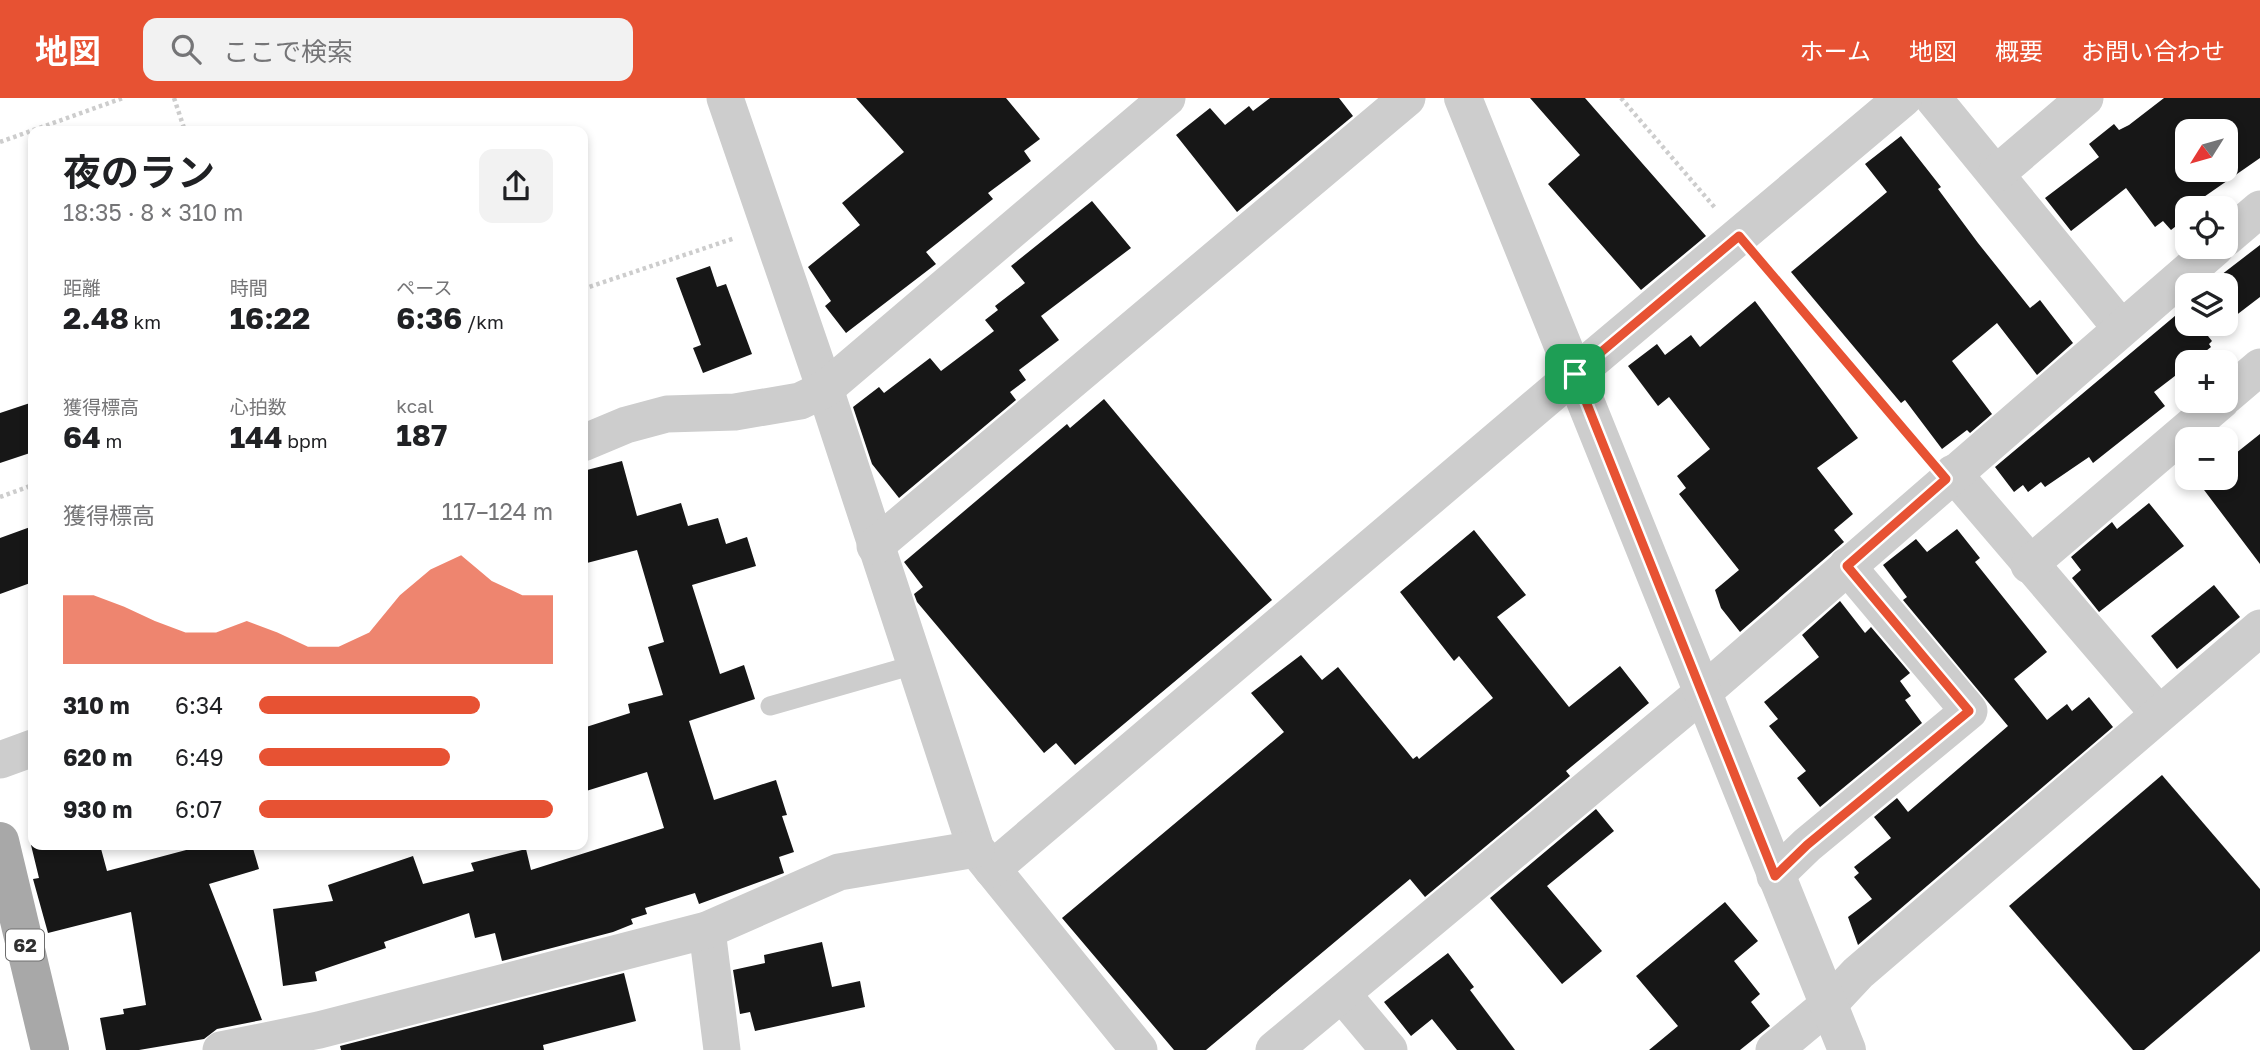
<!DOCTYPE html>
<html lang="ja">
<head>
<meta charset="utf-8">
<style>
  :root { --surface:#fff; --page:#f2f2f2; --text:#202124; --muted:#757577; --accent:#e75233 }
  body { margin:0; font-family:"Golos Text","Noto Sans JP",sans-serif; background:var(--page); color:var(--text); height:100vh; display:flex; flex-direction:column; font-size:26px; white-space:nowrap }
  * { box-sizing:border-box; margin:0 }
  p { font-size:23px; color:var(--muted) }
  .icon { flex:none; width:38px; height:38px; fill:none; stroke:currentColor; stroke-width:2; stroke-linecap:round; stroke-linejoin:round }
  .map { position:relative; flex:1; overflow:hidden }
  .panel { position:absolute; left:28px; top:28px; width:560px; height:724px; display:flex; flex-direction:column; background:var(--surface); border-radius:14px; box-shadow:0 4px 10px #0003 }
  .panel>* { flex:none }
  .needle { width:46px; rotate:233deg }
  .controls { position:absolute; left:2175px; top:21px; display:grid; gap:14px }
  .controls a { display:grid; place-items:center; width:63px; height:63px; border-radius:14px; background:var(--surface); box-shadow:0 4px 10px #0003; font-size:35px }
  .pin { position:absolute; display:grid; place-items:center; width:60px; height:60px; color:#fff; margin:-30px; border-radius:14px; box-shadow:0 4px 10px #0006 }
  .round { display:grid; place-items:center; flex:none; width:74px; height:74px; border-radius:14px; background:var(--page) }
  .summary { display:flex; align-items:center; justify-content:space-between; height:119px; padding:0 35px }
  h1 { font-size:38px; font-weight:700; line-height:52px }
  .metrics { display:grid; grid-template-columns:repeat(3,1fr); gap:10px; height:119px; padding:7px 35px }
  .metrics div { display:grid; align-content:center }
  .metrics b { font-size:30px; font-weight:700 }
  .metrics small { font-size:19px; font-weight:400 }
  .metrics p { font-size:19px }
  .chart { height:196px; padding:14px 35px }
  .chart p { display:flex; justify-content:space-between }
  .chart svg { width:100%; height:126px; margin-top:7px; fill:var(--accent); opacity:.7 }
  ul { padding:0 35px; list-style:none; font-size:23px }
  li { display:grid; grid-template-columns:112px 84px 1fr; align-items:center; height:52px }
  li i { height:18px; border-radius:9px; background:var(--accent) }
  header { display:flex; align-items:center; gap:42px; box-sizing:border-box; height:98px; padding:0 35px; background:var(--accent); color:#fff }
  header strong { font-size:33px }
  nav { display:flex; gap:38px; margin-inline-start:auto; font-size:24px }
  .search { width:490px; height:63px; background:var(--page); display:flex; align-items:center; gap:18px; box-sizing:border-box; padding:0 24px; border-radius:14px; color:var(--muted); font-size:26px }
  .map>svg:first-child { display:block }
  .building { fill:#171717; fill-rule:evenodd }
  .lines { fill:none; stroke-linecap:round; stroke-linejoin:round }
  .path { stroke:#cdcdcd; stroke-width:4.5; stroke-dasharray:3.5 3.5; stroke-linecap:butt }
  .service { stroke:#cdcdcd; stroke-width:19 }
  .minor { stroke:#cdcdcd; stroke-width:37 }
  .tertiary { stroke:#cdcdcd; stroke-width:38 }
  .primary { stroke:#a8a8a8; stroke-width:38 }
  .route-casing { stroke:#fff; stroke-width:14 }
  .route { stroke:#e75233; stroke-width:9 }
  .labels { text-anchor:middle; stroke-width:7; stroke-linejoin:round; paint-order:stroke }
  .shield { fill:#fff; stroke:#6e6e6e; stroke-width:2 }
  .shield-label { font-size:19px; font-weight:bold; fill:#303030 }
</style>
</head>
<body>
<header>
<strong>地図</strong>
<div class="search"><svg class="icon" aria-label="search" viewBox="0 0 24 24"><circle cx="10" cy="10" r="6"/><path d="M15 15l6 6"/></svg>ここで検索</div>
<nav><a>ホーム</a><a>地図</a><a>概要</a><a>お問い合わせ</a></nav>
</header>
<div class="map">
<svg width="2260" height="952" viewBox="0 0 2260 952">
  <rect width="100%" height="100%" fill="#fff"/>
  <!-- building -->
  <g class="building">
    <path d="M 856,0 L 1006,0 L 1040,41 L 1024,53 L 1031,63 L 988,95 L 993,101 L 926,154 L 936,166 L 846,235 L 825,208 L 831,203 L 808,169 L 860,127 L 842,105 L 904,54 Z"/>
    <path d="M 1270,0 L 1339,0 L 1353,18 L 1237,114 L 1176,37 L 1210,10 L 1225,27 L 1249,8 L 1253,13 Z"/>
    <path d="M 1530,0 L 1585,0 L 1706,138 L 1641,192 L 1548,86 L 1580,57 Z"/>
    <path d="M 2164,0 L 2260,0 L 2260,60 L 2188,110 L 2188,119 L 2171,132 L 2163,123 L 2155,129 L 2126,90 L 2071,133 L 2045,100 L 2099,59 L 2089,46 L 2114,26 L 2119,32 L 2129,27 ZM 2188,33 L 2226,33 L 2226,72 L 2188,72 Z"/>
    <path d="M 1901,38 L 1941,89 L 1938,91 L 1978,145 L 2030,210 L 2040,202 L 2073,245 L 2037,277 L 1997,225 L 1952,263 L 1992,316 L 1970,335 L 1967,332 L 1942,351 L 1905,302 L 1901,305 L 1791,174 L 1887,94 L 1865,66 Z"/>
    <path d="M 1092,103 L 1131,150 L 1041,218 L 1059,242 L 1019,272 L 1026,282 L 1010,294 L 1016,302 L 899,400 L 872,366 L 853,309 L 879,289 L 884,295 L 930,260 L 941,273 L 994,233 L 985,222 L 998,212 L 995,208 L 1025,185 L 1011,168 Z"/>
    <path d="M 2260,147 L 2260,199 L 2226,225 L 2226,187 L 2208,187 Z"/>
    <path d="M 710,168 L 717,189 L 726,186 L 752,256 L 703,275 L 693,250 L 701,247 L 676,180 Z"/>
    <path d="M 1755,203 L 1858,340 L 1817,370 L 1853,416 L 1834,432 L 1844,444 L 1740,534 L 1721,510 L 1715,492 L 1739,472 L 1679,396 L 1686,390 L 1677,378 L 1710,351 L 1669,299 L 1658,308 L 1628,268 L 1657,246 L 1665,257 L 1691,237 L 1700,249 Z"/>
    <path d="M 2188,207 L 2188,226 L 2225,226 L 2208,238 L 2212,243 L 2209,246 L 2211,249 L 2192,264 L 2188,264 L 2188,268 L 2154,294 L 2165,308 L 2093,365 L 2089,359 L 2045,389 L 2041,384 L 2028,394 L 2023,387 L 2014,394 L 1995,369 Z"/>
    <path d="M 1104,301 L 1272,502 L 1075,667 L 1056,645 L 1044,655 L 917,504 L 914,496 L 923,489 L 904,464 L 1067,326 L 1070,330 Z"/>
    <path d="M 33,304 L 33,354 L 0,365 L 0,315 Z"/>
    <path d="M 2260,336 L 2260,466 L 2195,380 L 2226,380 L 2226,363 Z"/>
    <path d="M 622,363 L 637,418 L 681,405 L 688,428 L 718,420 L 726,446 L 747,439 L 756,468 L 692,487 L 720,576 L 744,567 L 755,601 L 689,623 L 714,702 L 776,682 L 787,717 L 782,718 L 794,754 L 779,759 L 784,775 L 699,806 L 695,795 L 645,810 L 647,816 L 631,821 L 633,826 L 613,834 L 502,863 L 495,835 L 475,840 L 469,815 L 384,844 L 386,850 L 315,874 L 317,883 L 283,888 L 273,811 L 333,803 L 328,787 L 413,758 L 423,786 L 474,773 L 471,765 L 526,751 L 531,772 L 664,730 L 647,674 L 583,694 L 583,630 L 630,615 L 628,606 L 663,597 L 648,549 L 664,544 L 637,452 L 583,466 L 583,373 Z"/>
    <path d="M 2149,405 L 2184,448 L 2099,514 L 2072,480 L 2081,472 L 2071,459 L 2112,424 L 2117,431 Z"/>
    <path d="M 33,428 L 33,484 L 0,496 L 0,440 Z"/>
    <path d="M 1957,431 L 1980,460 L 1975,464 L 2047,554 L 2014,581 L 2047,622 L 2067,606 L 2072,613 L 2089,599 L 2113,629 L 1858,847 L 1848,819 L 1872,801 L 1854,779 L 1859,775 L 1854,769 L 1891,740 L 1874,719 L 1897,700 L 1908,714 L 2008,628 L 1903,502 L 1907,499 L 1883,467 L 1916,441 L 1927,454 Z"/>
    <path d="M 1474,432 L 1526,497 L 1497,519 L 1569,609 L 1620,568 L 1649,605 L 1566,673 L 1570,678 L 1425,799 L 1410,781 L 1206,952 L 1174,952 L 1062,820 L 1284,634 L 1251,595 L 1301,557 L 1322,582 L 1338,569 L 1413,661 L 1417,658 L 1419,661 L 1493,600 L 1459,558 L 1454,563 L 1400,494 Z"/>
    <path d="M 2214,487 L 2240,519 L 2177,571 L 2151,538 Z"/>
    <path d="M 1840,503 L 1865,535 L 1871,529 L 1910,575 L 1900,583 L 1911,598 L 1905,602 L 1922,625 L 1820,709 L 1797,680 L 1806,673 L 1769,628 L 1778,621 L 1764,604 L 1819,559 L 1802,537 Z"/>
    <path d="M 2162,677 L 2260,791 L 2260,853 L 2144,952 L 2133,952 L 2009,808 Z"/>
    <path d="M 1596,711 L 1614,733 L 1547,788 L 1602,853 L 1562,886 L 1490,800 Z"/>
    <path d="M 31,747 L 100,747 L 107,773 L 205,747 L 252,747 L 259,771 L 209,786 L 262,922 L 217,931 L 204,941 L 139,952 L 106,952 L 100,920 L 124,916 L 123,911 L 146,907 L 131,814 L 48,835 L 33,781 L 39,780 Z"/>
    <path d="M 1725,804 L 1758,843 L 1734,863 L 1760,896 L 1751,904 L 1770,928 L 1740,952 L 1649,952 L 1678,928 L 1636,878 Z"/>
    <path d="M 822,844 L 832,889 L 860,883 L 865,909 L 755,933 L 750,914 L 740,916 L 733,872 L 765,865 L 764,857 Z"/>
    <path d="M 1448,855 L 1474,889 L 1470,892 L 1515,952 L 1457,952 L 1432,921 L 1411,938 L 1384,904 Z"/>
    <path d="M 624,875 L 636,923 L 543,947 L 544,952 L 341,952 L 340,948 Z"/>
  </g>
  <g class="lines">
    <!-- path -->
    <g class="path">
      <path d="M 174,0 L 185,33"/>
      <path d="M 1621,0 L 1716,111"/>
      <path d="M 0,44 L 123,0"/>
      <path d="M 1763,166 L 1925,356"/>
      <path d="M 583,191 L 735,140"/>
      <path d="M 0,399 L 33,387"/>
    </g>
    <!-- service -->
    <path class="service" d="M 770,608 L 917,566"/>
    <!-- minor -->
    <g class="minor">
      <path d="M 725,0 L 825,291 L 976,751 L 1139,952"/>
      <path d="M 1933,0 L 2121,230"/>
      <path d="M 1996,76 L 2085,0"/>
      <path d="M 2226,140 L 2260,111"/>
      <path d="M 2226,298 L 2260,269"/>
      <path d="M 583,345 L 626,327 L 667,316 L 735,314 L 800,303 L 825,291 L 1167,0"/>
      <path d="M 1953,375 L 2159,616"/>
      <path d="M 875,448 L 1407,0"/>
      <path d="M 2029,467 L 2221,303"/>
      <path d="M 0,662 L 33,650"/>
      <path d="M 992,771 L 1575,276"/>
      <path d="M 1775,778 L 1807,747 L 1969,613 L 1847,468"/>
      <path d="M 707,832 L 722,952"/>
      <path d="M 1342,896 L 1389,952"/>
      <path d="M 221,952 L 319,932 L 707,832 L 839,774 L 976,751"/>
      <path d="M 1274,952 L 1701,596 L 2216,149"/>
      <path d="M 1774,952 L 1828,907 L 1858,875 L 2260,530"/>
    </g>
    <!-- tertiary -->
    <g class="tertiary">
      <path d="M 1463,0 L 1847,952"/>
      <path d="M 1575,276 L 1903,0"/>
    </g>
    <!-- primary -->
    <path class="primary" d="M 0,743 L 50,952"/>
  </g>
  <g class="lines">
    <defs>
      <path id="route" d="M 1739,138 L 1946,381 L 1847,468 L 1969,613 L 1807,747 L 1775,778 L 1575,276 Z"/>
    </defs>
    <!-- route casing -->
    <use href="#route" class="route-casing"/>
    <!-- route -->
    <use href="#route" class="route"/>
  </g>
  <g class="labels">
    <!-- shield labels -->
    <rect class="shield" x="6" y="831.5" width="38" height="31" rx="5"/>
    <g class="shield-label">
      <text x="25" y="854">62</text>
    </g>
  </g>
</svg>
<div class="controls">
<a><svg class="needle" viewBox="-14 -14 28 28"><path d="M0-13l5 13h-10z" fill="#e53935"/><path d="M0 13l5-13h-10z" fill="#757577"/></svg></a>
<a><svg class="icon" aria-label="locate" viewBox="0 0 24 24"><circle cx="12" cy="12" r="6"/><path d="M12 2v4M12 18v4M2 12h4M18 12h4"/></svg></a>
<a><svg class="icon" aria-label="layers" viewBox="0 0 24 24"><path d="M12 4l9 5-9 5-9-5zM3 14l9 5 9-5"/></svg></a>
<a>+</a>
<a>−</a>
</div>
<div class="pin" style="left:1575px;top:276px;background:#1e9e55"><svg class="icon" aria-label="arrive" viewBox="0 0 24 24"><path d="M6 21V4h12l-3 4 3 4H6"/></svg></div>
<section class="panel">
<div class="summary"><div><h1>夜のラン</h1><p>18:35 · 8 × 310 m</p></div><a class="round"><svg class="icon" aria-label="share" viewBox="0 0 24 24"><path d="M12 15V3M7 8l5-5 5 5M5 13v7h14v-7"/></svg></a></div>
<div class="metrics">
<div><p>距離</p><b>2.48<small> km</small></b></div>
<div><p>時間</p><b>16:22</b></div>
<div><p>ペース</p><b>6:36<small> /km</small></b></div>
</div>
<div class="metrics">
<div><p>獲得標高</p><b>64<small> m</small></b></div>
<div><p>心拍数</p><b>144<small> bpm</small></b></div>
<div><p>kcal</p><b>187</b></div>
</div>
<div class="chart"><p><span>獲得標高</span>117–124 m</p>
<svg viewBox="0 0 160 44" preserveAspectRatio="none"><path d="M0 44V20L10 20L20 24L30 29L40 33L50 33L60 29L70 33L80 38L90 38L100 33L110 20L120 11L130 6L140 15L150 20L160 20V44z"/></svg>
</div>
<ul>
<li><b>310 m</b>6:34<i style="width:75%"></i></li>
<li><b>620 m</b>6:49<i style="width:65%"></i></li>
<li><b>930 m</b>6:07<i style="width:100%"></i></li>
</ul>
</section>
</div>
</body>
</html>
